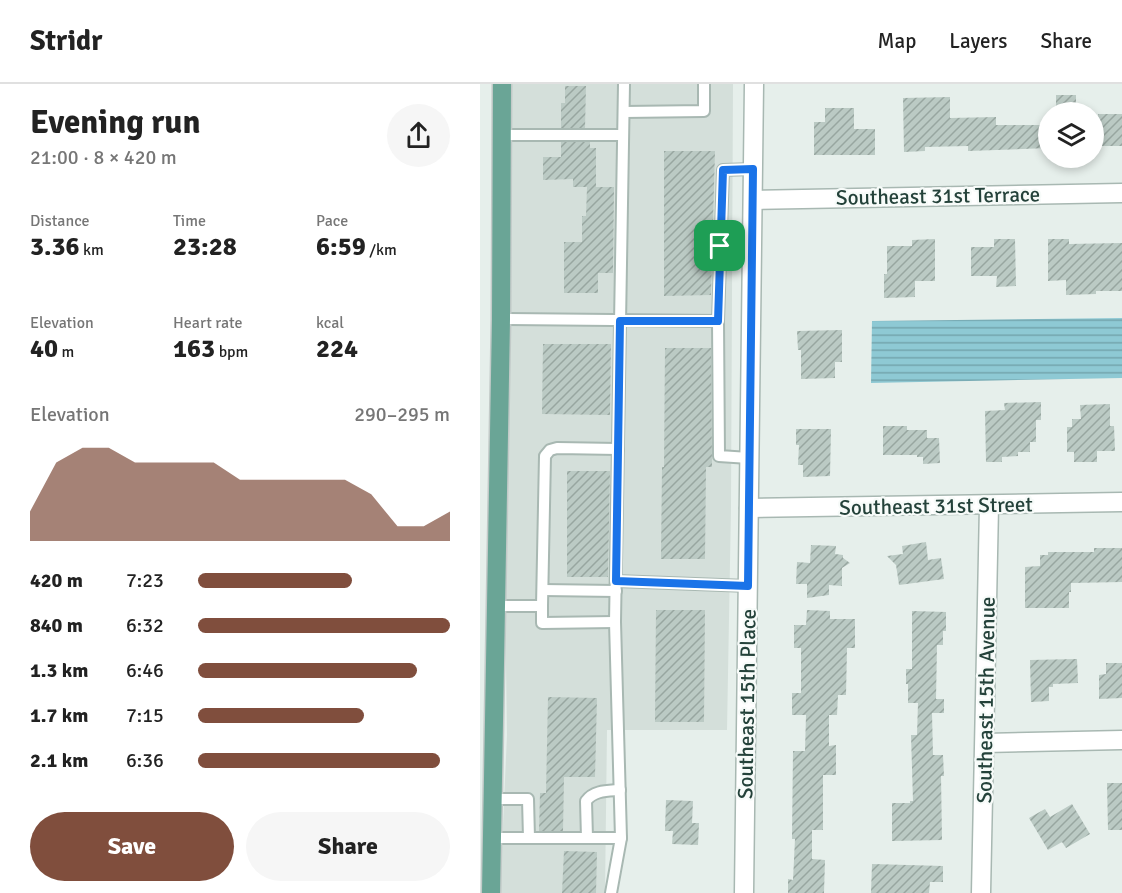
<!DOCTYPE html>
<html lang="en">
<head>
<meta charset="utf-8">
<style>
  :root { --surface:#fff; --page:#f6f6f6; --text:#222; --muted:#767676; --line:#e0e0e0; --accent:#804e3d }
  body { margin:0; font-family:Signika,sans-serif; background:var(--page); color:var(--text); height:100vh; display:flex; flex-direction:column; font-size:22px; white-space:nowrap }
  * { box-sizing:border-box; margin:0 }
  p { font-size:20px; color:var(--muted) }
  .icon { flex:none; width:33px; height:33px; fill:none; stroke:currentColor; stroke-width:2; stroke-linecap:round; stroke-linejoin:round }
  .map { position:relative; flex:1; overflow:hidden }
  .panel { display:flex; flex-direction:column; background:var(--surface); width:480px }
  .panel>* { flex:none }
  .buttons { position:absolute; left:558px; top:18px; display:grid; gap:12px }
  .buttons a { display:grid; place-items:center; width:66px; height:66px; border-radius:50%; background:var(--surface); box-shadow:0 3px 9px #0003; font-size:30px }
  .pin { position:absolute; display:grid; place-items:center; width:51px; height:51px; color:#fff; margin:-26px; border-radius:12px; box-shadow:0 3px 9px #0006 }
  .round { display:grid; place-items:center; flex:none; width:63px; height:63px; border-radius:32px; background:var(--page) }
  .summary { display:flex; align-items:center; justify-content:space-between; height:102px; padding:0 30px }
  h1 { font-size:33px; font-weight:800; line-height:45px }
  .metrics { display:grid; grid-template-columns:repeat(3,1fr); gap:9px; height:102px; padding:6px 30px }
  .metrics div { display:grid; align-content:center }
  .metrics b { font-size:26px; font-weight:800 }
  .metrics small { font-size:16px; font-weight:400 }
  .metrics p { font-size:16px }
  .chart { height:168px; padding:12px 30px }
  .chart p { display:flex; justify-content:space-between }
  .chart svg { width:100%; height:108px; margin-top:6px; fill:var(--accent); opacity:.7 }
  .button { display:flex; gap:12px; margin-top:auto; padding:12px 30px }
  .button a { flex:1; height:69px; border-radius:36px; background:var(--accent); color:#fff; font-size:24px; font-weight:800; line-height:69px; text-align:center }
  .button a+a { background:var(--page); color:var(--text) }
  ul { padding:0 30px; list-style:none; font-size:20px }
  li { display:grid; grid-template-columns:96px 72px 1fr; align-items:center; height:45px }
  li i { height:15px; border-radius:8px; background:var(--accent) }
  header { display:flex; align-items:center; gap:36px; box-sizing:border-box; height:84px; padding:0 30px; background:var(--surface); border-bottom:2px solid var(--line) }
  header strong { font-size:28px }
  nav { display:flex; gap:33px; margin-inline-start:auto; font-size:21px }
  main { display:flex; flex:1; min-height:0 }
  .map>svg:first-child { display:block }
  .built { fill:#d4dfda }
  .water { fill:url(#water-rules) }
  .building { fill:url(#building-hatch) }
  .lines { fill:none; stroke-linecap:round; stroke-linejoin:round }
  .service-casing { stroke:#a8b8b2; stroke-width:14 }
  .minor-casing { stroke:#a8b8b2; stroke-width:21 }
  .primary-casing { stroke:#c2cac8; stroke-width:21 }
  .service { stroke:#fff; stroke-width:10 }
  .minor { stroke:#fff; stroke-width:18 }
  .primary { stroke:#6aa596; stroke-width:18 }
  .route-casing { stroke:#fff; stroke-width:12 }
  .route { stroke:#1a73e8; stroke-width:8 }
  .labels { text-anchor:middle; stroke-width:4.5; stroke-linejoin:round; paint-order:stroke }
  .street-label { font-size:21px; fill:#24423a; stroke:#f7fbf9 }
</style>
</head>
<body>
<header>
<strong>Stridr</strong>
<nav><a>Map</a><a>Layers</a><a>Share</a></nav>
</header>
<main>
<section class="panel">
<div class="summary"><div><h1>Evening run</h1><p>21:00 · 8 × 420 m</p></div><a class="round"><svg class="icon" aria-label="share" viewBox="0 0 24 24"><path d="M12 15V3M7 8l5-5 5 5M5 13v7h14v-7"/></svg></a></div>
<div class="metrics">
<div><p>Distance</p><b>3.36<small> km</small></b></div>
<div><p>Time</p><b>23:28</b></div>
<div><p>Pace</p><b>6:59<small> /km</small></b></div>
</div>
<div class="metrics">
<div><p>Elevation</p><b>40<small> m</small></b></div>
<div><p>Heart rate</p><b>163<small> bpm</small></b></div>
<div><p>kcal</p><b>224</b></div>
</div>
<div class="chart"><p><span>Elevation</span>290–295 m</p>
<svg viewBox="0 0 160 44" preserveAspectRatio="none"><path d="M0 44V32L10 12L20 6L30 6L40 12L50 12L60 12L70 12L80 19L90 19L100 19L110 19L120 19L130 25L140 38L150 38L160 32V44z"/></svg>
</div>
<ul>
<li><b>420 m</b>7:23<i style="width:61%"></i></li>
<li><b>840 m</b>6:32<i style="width:100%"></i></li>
<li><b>1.3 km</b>6:46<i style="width:87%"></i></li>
<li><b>1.7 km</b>7:15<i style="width:66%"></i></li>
<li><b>2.1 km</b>6:36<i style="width:96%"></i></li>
</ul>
<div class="button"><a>Save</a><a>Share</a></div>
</section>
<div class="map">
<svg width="642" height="809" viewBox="0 0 642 809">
  <defs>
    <pattern id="water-rules" width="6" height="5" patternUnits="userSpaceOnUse" patternTransform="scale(1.5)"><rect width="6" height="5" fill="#8ec9d4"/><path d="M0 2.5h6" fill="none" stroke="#74a5ad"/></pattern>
    <pattern id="building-hatch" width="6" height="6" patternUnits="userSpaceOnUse" patternTransform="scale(1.5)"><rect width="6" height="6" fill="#bbcac4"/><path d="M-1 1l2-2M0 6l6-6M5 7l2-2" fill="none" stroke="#98a6a0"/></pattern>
  </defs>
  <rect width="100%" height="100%" fill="#e6efeb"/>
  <!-- built -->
  <path class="built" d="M 32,0 L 253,0 L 251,423 L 247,646 L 127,646 L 125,809 L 20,809 L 27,651 L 25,514 L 31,236 Z"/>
  <!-- water -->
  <path class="water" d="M 642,234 L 642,294 L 391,299 L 392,237 Z"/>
  <!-- building -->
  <g class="building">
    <path d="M 85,2 L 106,2 L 105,44 L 81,44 L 81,19 L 85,19 Z"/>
    <rect x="576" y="11" width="20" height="17"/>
    <path d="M 470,13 L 470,34 L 516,33 L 516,41 L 568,41 L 568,64 L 488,67 L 488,62 L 445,63 L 445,67 L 424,68 L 423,14 Z"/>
    <path d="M 345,24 L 374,24 L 374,45 L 395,45 L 395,71 L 334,71 L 334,38 L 345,38 Z"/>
    <rect x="618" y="30" width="24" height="32"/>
    <path d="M 81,58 L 110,58 L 110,64 L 116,64 L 116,103 L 134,103 L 133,189 L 118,189 L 118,209 L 84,209 L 84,158 L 102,158 L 102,132 L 106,132 L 107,103 L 93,103 L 93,95 L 63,96 L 63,73 L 81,73 Z"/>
    <path d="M 184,67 L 235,67 L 231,211 L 184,212 Z"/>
    <path d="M 455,155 L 455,197 L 435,197 L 435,213 L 404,214 L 404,190 L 407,190 L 407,162 L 432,162 L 432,156 Z"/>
    <path d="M 514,155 L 535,155 L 536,202 L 516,203 L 517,192 L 491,192 L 491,163 L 514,163 Z"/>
    <path d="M 568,155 L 589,155 L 589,160 L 642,159 L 642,207 L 616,207 L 616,210 L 586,211 L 586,196 L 568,197 Z"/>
    <path d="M 362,246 L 362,278 L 355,278 L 355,294 L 321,295 L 321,266 L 318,266 L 317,247 Z"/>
    <path d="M 63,260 L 131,260 L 130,331 L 62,330 Z"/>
    <path d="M 185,264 L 231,264 L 232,383 L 226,383 L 225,475 L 181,475 L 182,383 L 184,383 Z"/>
    <path d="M 561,318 L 561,336 L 556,336 L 556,358 L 550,358 L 550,368 L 538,368 L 538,372 L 522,373 L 522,378 L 506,378 L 505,327 L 525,326 L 524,319 Z"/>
    <path d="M 630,320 L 630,342 L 634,342 L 635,367 L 617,367 L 617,378 L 594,378 L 594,368 L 587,368 L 587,343 L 592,343 L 592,335 L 601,335 L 600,321 Z"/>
    <path d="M 403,342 L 427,342 L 427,346 L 447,346 L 447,354 L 459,354 L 460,379 L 443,380 L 443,373 L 437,373 L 437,371 L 403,371 Z"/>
    <path d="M 316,345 L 351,345 L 350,392 L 323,393 L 323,381 L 318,381 L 319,361 L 316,361 Z"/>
    <path d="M 87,387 L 130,387 L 128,493 L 87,493 Z"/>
    <path d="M 446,458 L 448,476 L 461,474 L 464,495 L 419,501 L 416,481 L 407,472 L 423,470 L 422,462 Z"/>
    <path d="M 331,461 L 356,462 L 355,470 L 363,471 L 363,474 L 370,479 L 362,484 L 362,502 L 349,501 L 349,511 L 327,514 L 327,500 L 316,500 L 317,478 L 330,479 Z"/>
    <path d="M 614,464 L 642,464 L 642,498 L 591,499 L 591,508 L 589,508 L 589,524 L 545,524 L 545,483 L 560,482 L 560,471 L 568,471 L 568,468 L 614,468 Z"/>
    <path d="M 176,526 L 225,526 L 224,638 L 175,638 Z"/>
    <path d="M 327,526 L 350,527 L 350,535 L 375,535 L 375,564 L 367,564 L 366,611 L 358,611 L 357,631 L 349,631 L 349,662 L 356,661 L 356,691 L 343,691 L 343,746 L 332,746 L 332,775 L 345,776 L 344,809 L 308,809 L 308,795 L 313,796 L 315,755 L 312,755 L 312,753 L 313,667 L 325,667 L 326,631 L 312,631 L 312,609 L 321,609 L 321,564 L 314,564 L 314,541 L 326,541 Z"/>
    <path d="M 432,527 L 466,528 L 466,547 L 463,547 L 463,561 L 457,561 L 456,615 L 464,615 L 464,629 L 452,629 L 453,671 L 463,671 L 464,692 L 461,692 L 462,756 L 412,757 L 412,719 L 430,719 L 430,717 L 433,717 L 431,651 L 437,651 L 438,619 L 428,619 L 428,600 L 426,600 L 426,585 L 432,585 Z"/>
    <path d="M 597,575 L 598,599 L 573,600 L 573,603 L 569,603 L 569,617 L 551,618 L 550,576 Z"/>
    <path d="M 626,579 L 642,579 L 642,614 L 619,615 L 619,591 L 626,590 Z"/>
    <path d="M 68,613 L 117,614 L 115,693 L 84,693 L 83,747 L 59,747 L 60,709 L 66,709 Z"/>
    <path d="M 627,699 L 642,699 L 642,746 L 628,746 Z"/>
    <path d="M 186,716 L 213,717 L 212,739 L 219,739 L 218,761 L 192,760 L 193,747 L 185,747 Z"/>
    <path d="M 592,720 L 610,750 L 586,764 L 582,758 L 568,766 L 549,734 L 565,725 L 570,733 Z"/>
    <path d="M 84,767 L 117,768 L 116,809 L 82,809 Z"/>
    <path d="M 392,780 L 463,782 L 463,798 L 450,798 L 449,809 L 391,809 Z"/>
  </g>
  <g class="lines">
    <defs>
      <g id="service">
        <path d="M 144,28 L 224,27 L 224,0"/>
        <path d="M 22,51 L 143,51"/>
        <path d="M 21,235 L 238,237 L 243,86 L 273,85"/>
        <path d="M 238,237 L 239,372 L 269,374"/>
        <path d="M 136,497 L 268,502"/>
        <path d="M 63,506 L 136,507"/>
        <path d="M 16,522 L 62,522 L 62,539 L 135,538"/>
        <path d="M 62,522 L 65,372 L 70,366 L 77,364 L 138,365"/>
        <path d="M 13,715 L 48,715 L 49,754"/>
        <path d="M 12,754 L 141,754"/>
        <path d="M 107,754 L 106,717 C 114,706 128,707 140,706"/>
        <path d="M 131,809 L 141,754 L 135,538 L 144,0"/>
      </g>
      <g id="minor">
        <path d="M 274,116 L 642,109"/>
        <path d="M 269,424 L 642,418"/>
        <path d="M 505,659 L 642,656"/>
        <path d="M 264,809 L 274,0"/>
        <path d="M 501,809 L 509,422"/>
      </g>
      <path id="primary" d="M 11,809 L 21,235 L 22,0"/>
    </defs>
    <!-- service casing -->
    <use href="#service" class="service-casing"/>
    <!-- minor casing -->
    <use href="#minor" class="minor-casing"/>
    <!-- primary casing -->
    <use href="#primary" class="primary-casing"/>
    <!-- service -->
    <use href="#service" class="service"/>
    <!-- minor -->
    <use href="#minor" class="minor"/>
    <!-- primary -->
    <use href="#primary" class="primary"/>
  </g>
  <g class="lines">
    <defs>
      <path id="route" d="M 273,85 L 268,502 L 136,497 L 140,237 L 238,237 L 243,86 Z"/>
    </defs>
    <!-- route casing -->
    <use href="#route" class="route-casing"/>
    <!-- route -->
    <use href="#route" class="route"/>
  </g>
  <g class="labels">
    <!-- street labels -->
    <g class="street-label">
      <text transform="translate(458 112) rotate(-1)" y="7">Southeast 31st Terrace</text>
      <text transform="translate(456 422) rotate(-1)" y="7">Southeast 31st Street</text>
      <text transform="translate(506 616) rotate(-89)" y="7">Southeast 15th Avenue</text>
      <text transform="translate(267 620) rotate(-89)" y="7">Southeast 15th Place</text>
    </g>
  </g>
</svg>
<div class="buttons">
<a><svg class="icon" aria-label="layers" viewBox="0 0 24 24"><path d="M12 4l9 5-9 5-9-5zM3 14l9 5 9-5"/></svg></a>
</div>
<div class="pin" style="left:240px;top:162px;background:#1e9e55"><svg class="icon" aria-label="arrive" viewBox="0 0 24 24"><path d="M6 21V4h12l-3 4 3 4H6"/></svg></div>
</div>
</main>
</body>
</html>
